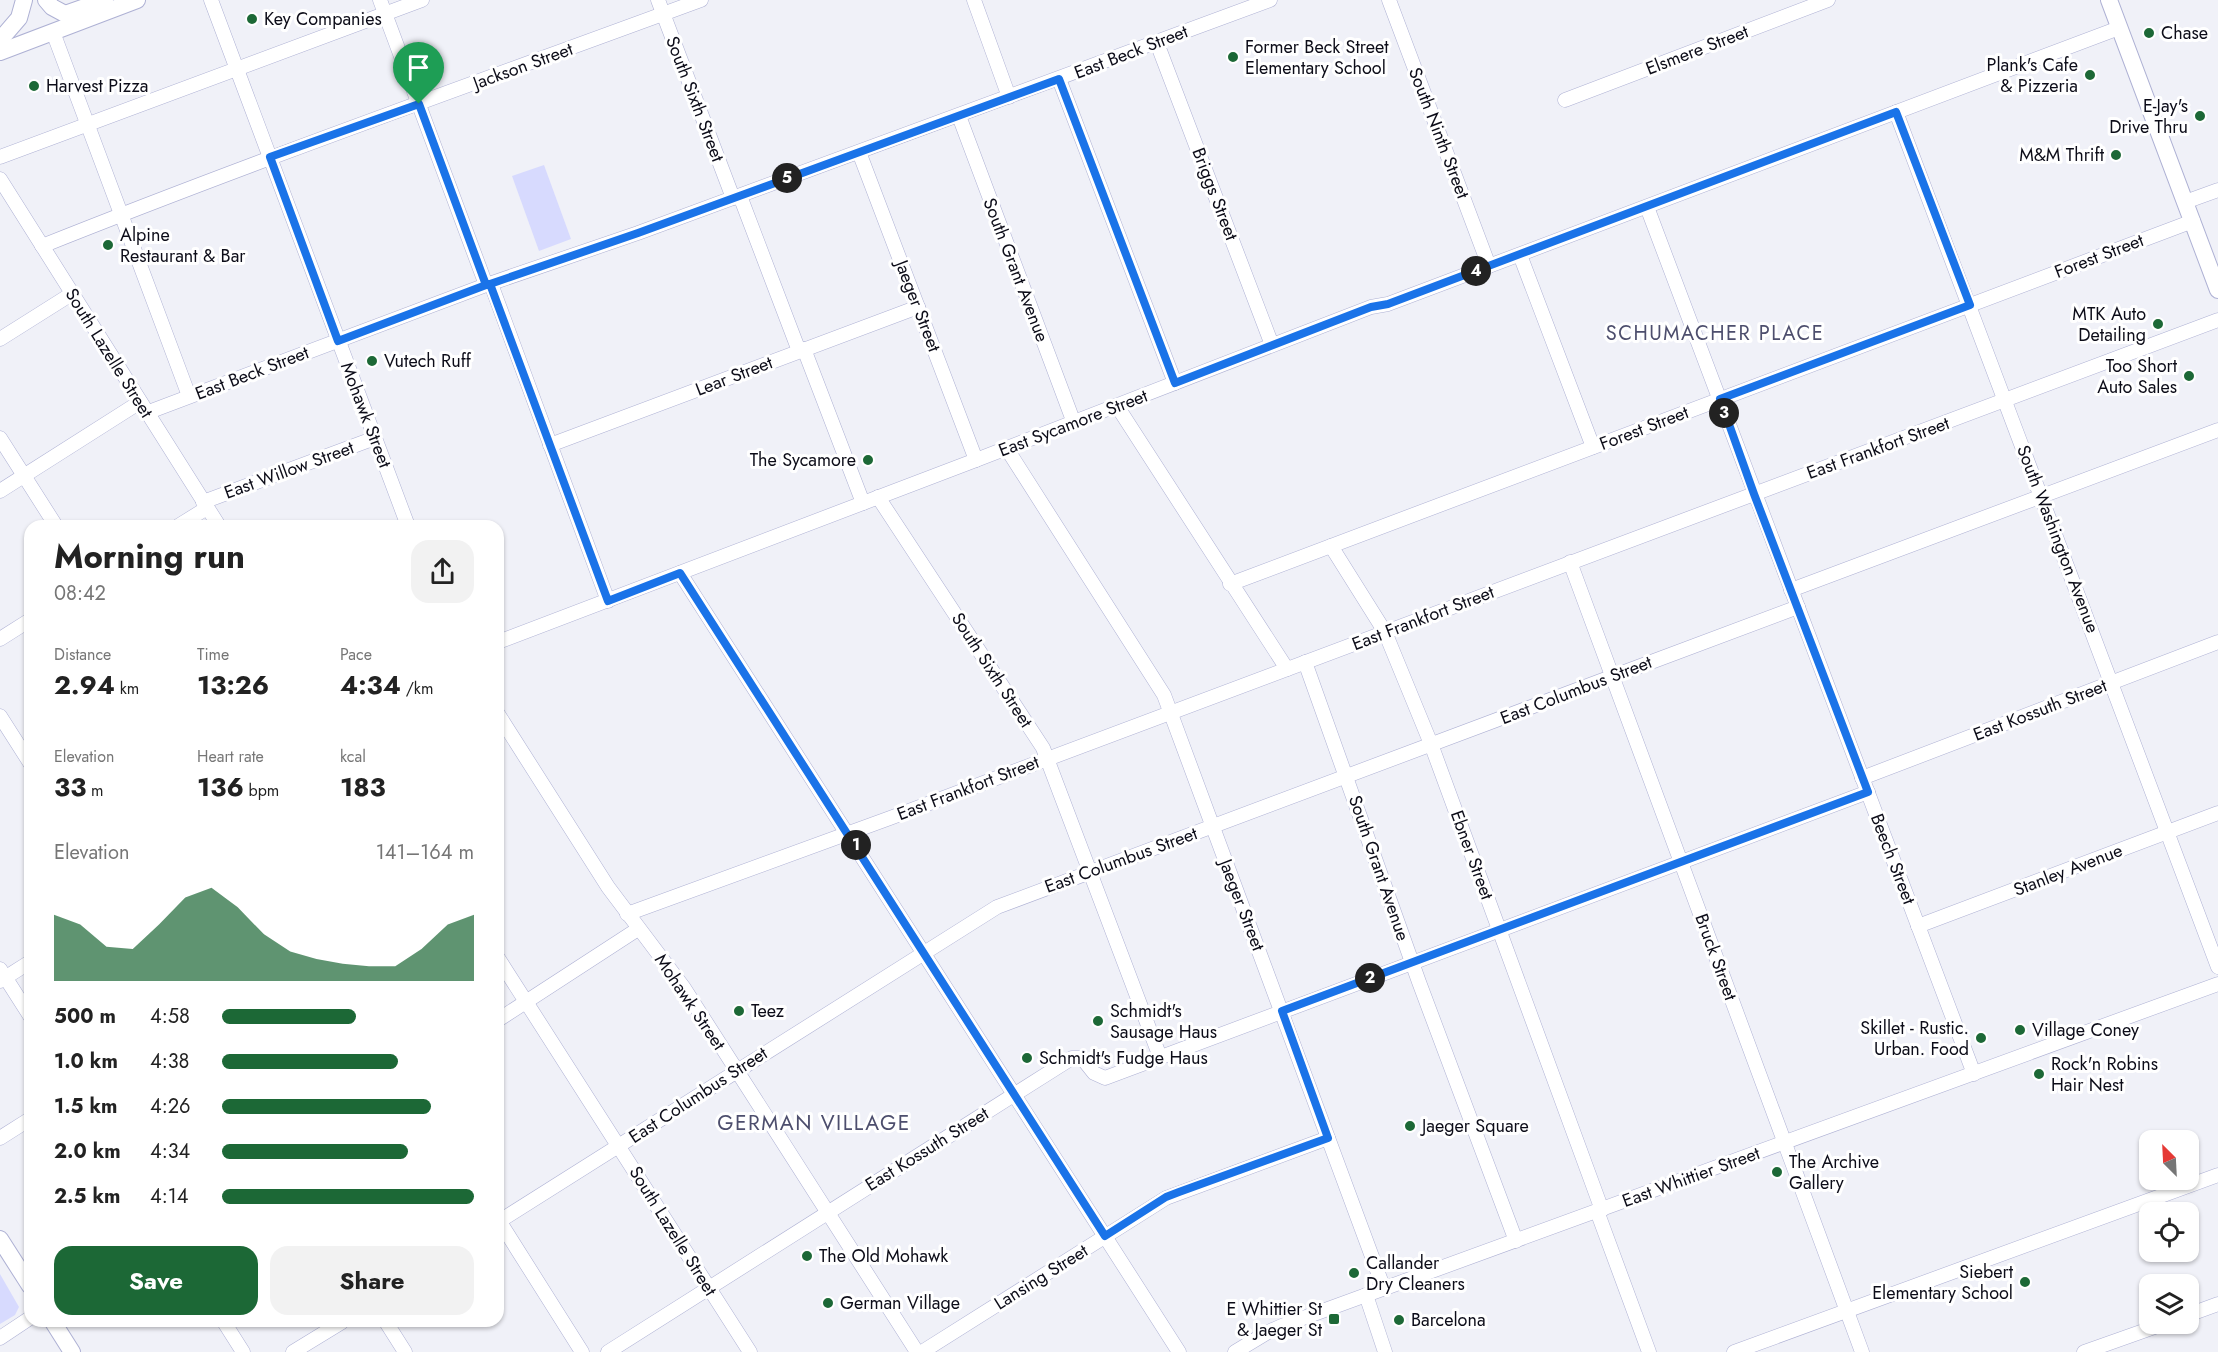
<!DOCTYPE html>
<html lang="en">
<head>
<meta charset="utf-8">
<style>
  :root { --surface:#fff; --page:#f2f2f2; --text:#222; --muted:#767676; --accent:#1c6836 }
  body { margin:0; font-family:Jost,sans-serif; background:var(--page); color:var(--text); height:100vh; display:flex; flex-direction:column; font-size:22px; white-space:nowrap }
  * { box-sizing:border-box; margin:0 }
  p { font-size:20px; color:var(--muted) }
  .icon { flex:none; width:33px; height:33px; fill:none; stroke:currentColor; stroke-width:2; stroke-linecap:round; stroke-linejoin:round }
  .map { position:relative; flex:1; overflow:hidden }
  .sheet { position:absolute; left:24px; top:520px; width:480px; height:807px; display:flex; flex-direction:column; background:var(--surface); border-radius:18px; box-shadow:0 2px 4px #0004 }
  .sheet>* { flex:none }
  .needle { width:39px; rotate:336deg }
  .fabs { position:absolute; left:2139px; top:1130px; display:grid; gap:12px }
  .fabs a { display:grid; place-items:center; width:60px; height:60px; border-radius:12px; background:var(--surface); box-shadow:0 2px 4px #0004; font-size:30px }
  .pin { position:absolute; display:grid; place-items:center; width:51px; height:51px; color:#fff; margin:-62px -26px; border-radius:50% 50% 50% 0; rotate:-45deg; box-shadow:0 0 6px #0007 }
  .pin .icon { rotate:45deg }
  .km { position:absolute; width:30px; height:30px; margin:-15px; border-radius:50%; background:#222; color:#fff; font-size:16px; line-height:30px; text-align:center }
  .round { display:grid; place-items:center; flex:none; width:63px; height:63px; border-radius:18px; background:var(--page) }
  .headline { display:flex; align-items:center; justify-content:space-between; height:102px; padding:0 30px }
  h1 { font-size:33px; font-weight:700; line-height:45px }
  .figures { display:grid; grid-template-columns:repeat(3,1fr); gap:9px; height:102px; padding:6px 30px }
  .figures div { display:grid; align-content:center }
  .figures b { font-size:26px; font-weight:700 }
  .figures small { font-size:16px; font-weight:400 }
  .figures p { font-size:16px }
  .chart { height:168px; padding:12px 30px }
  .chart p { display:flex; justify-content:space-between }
  .chart svg { width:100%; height:108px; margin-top:6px; fill:var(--accent); opacity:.7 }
  .cta { display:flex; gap:12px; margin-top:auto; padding:12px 30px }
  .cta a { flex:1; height:69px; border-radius:18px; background:var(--accent); color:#fff; font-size:24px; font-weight:700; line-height:69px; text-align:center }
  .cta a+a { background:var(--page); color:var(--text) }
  ul { padding:0 30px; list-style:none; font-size:20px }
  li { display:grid; grid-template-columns:96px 72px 1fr; align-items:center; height:45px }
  li i { height:15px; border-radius:8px; background:var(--accent) }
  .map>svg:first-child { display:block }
  .green { fill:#d7dafe }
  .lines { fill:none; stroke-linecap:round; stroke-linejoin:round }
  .minor-casing { stroke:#aeb1d4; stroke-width:15 }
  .major-casing { stroke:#aeb1d4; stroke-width:18 }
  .minor { stroke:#fff; stroke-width:14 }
  .major { stroke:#fff; stroke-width:16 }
  .route-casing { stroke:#fff; stroke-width:12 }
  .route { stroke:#1a73e8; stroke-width:8 }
  .poi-dot { fill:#1c6836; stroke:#fff; stroke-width:2 }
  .labels { text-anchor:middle; stroke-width:6; stroke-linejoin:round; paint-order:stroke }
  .poi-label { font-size:18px; fill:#0c0c18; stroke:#fff; text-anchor:start }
  .street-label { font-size:18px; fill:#0c0c18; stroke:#fff }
  .neighbourhood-label { font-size:20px; letter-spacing:1.5px; fill:#4d4e6d; stroke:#fff }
  .quarter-label { font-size:21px; letter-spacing:1.5px; fill:#4d4e6d; stroke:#fff }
</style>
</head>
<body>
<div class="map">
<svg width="2218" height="1352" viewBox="0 0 2218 1352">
  <rect width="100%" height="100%" fill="#f0f1f8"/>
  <!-- green -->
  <g class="green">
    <path d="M 544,165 L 571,239 L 539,251 L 512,176 Z"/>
    <path d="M 0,1274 L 19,1307 L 15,1315 L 0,1324 Z"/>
  </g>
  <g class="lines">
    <defs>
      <g id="minor">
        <path d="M 211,0 L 408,526"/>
        <path d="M 380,0 L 486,285"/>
        <path d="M 658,0 L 733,198"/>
        <path d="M 974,0 L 1009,97"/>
        <path d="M 1389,0 L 1489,266"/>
        <path d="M 53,32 L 189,396"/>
        <path d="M 1157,43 L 1272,345"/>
        <path d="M 1059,79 L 1175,383"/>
        <path d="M 1565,100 L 1828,0"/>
        <path d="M 1896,112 L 2218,967"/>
        <path d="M 959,116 L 1074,423"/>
        <path d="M 859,152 L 976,460"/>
        <path d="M 0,157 L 422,0"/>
        <path d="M 0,179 L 219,526"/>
        <path d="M 740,196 L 799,351"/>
        <path d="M 2185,202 L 2218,190"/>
        <path d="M 1647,207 L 1974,1074"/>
        <path d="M 42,246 C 260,159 481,81 701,0"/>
        <path d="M 1520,255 L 1593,447"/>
        <path d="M 491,284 L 608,601"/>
        <path d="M 0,339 L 73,293"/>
        <path d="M 804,349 L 863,503"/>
        <path d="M 1117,406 L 1287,669"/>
        <path d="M 146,413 L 486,285 L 638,233 L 1270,0"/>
        <path d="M 0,438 L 56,526"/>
        <path d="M 550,445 L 918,307"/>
        <path d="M 1007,449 L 1164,695 L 1384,1289"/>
        <path d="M 0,491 L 140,402"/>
        <path d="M 878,497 L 1043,748 L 1160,1057"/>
        <path d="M 203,502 L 375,438"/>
        <path d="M 178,526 L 207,508"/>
        <path d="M 1331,546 L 1385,632 L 1431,744 L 1602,1210"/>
        <path d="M 1570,562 L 1862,1352"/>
        <path d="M 680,573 L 1179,1352"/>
        <path d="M 1230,584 L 2193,221"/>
        <path d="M 1791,590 L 2218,430"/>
        <path d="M 0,639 L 30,620"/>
        <path d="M 498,642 L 976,460 L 1371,307 L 1388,304 L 2119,28"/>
        <path d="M 1305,662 L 1419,982 L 1516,1241"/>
        <path d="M 498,714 L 608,887 L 684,988 L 917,1352"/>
        <path d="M 0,716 L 30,763"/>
        <path d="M 1862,778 L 2218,642"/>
        <path d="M 627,914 L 890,818 L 2218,320"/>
        <path d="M 1918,926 L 2218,813"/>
        <path d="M 498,958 L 750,1352"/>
        <path d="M 0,969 L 30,1016"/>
        <path d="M 0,981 L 30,962"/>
        <path d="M 498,1020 L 638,929"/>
        <path d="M 0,1138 L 30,1119"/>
        <path d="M 1597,1211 L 1649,1352"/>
        <path d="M 498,1219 L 582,1352"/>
        <path d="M 498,1222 L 997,907 L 1798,607"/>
        <path d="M 1366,1295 L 1385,1352"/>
        <path d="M 2188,1315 L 2218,1304"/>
        <path d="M 224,1322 L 243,1352"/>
        <path d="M 386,1322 L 405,1352"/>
        <path d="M 0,1338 L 30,1318"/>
        <path d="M 293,1352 L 342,1322"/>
        <path d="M 608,1352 L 1072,1058 L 1082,1058 L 1094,1073 L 1105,1078 L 1868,792"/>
        <path d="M 922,1352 L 1166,1198 L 1328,1138"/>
        <path d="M 1235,1352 L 1268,1332 L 1284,1325 L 2218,984"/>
        <path d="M 1734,1352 L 2218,1175"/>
        <path d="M 2084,1352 L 2166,1323"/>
      </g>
      <g id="major">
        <path d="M 46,0 L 52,7 L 65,14 L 105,0"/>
        <path d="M 2109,0 L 2218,290"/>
        <path d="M 0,40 L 19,18 L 24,0"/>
        <path d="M 0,52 L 137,0"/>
        <path d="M 0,1239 L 30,1286"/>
        <path d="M 53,1322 L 72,1352"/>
      </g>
    </defs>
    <!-- minor casing -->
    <use href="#minor" class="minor-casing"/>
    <!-- major casing -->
    <use href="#major" class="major-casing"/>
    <!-- minor -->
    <use href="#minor" class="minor"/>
    <!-- major -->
    <use href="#major" class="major"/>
  </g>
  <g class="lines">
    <defs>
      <path id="route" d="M 419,104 L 486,285 L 490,284 L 608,601 L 680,573 L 1105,1236 L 1166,1197 L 1179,1192 L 1328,1138 L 1282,1011 L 1868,792 L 1754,494 L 1720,399 L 1970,305 L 1896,112 L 1388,304 L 1371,307 L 1175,383 L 1059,79 L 638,233 L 490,284 L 486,285 L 338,341 L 270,157 L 419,104"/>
    </defs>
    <!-- route casing -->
    <use href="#route" class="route-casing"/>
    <!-- route -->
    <use href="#route" class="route"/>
  </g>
  <!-- markers -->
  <g class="poi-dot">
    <circle cx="252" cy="19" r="6"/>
    <circle cx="2149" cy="33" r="6"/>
    <circle cx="1233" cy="57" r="6"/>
    <circle cx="2090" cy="75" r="6"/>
    <circle cx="34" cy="86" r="6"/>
    <circle cx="2200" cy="116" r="6"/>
    <circle cx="2116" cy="155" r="6"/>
    <circle cx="108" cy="245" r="6"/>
    <circle cx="2158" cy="324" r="6"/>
    <circle cx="372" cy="361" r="6"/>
    <circle cx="2189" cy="376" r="6"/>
    <circle cx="868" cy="460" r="6"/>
    <circle cx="739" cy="1011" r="6"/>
    <circle cx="1098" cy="1021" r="6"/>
    <circle cx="2020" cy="1030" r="6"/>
    <circle cx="1981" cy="1038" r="6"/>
    <circle cx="1027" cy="1058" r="6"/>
    <circle cx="2039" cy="1074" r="6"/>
    <circle cx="1410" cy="1126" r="6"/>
    <circle cx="1777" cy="1172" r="6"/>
    <circle cx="807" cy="1256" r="6"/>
    <circle cx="1354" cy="1273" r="6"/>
    <circle cx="2025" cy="1282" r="6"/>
    <circle cx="828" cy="1303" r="6"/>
    <rect x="1328" y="1313" width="12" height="12" rx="3"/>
    <circle cx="1399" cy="1320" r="6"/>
  </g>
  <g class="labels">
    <!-- poi labels -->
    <g class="poi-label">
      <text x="264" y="25">Key Companies</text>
      <text x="2161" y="39">Chase</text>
      <text x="1245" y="53">Former Beck Street<tspan x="1245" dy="21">Elementary School</tspan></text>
      <text x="2078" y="71" text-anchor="end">Plank's Cafe<tspan x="2078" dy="21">&amp; Pizzeria</tspan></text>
      <text x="46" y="92">Harvest Pizza</text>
      <text x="2188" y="112" text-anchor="end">E-Jay's<tspan x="2188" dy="21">Drive Thru</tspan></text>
      <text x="2104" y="161" text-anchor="end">M&amp;M Thrift</text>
      <text x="120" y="241">Alpine<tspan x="120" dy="21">Restaurant &amp; Bar</tspan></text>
      <text x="2146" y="320" text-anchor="end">MTK Auto<tspan x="2146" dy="21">Detailing</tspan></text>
      <text x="384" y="367">Vutech Ruff</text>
      <text x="2177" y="372" text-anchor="end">Too Short<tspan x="2177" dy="21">Auto Sales</tspan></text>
      <text x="856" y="466" text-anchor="end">The Sycamore</text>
      <text x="751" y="1017">Teez</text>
      <text x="1110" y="1017">Schmidt's<tspan x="1110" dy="21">Sausage Haus</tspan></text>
      <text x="1969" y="1034" text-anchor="end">Skillet - Rustic.<tspan x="1969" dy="21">Urban. Food</tspan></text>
      <text x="2032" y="1036">Village Coney</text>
      <text x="1039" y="1064">Schmidt's Fudge Haus</text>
      <text x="2051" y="1070">Rock'n Robins<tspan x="2051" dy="21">Hair Nest</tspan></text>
      <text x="1422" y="1132">Jaeger Square</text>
      <text x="1789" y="1168">The Archive<tspan x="1789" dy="21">Gallery</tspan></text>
      <text x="819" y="1262">The Old Mohawk</text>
      <text x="1366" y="1269">Callander<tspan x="1366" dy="21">Dry Cleaners</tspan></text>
      <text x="2013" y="1278" text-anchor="end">Siebert<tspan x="2013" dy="21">Elementary School</tspan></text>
      <text x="840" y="1309">German Village</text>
      <text x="1322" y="1315" text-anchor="end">E Whittier St<tspan x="1322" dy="21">&amp; Jaeger St</tspan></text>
      <text x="1411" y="1326">Barcelona</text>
    </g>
    <!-- street labels -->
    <g class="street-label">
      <text transform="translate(1697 50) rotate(-21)" y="6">Elsmere Street</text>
      <text transform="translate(1131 52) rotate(-21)" y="6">East Beck Street</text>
      <text transform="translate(523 66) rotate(-20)" y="6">Jackson Street</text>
      <text transform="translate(695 99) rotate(69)" y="6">South Sixth Street</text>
      <text transform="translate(1439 133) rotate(69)" y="6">South Ninth Street</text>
      <text transform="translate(1215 194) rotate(69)" y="6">Briggs Street</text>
      <text transform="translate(2099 256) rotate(-21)" y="6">Forest Street</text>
      <text transform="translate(1016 270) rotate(69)" y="6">South Grant Avenue</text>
      <text transform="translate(918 306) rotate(69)" y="6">Jaeger Street</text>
      <text transform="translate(109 353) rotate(58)" y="6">South Lazelle Street</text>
      <text transform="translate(252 373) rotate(-21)" y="6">East Beck Street</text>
      <text transform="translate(734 376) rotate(-21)" y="6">Lear Street</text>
      <text transform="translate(366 415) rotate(69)" y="6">Mohawk Street</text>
      <text transform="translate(1073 423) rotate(-21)" y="6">East Sycamore Street</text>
      <text transform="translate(1644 428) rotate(-21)" y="6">Forest Street</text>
      <text transform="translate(1878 448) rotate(-20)" y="6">East Frankfort Street</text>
      <text transform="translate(289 470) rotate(-20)" y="6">East Willow Street</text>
      <text transform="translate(2058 539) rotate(69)" y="6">South Washington Avenue</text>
      <text transform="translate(1423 618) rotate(-21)" y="6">East Frankfort Street</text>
      <text transform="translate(992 670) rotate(57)" y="6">South Sixth Street</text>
      <text transform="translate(1576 690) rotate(-21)" y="6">East Columbus Street</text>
      <text transform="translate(2040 710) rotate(-21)" y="6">East Kossuth Street</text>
      <text transform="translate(968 788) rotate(-21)" y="6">East Frankfort Street</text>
      <text transform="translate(1472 855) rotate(70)" y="6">Ebner Street</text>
      <text transform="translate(1893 859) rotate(69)" y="6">Beech Street</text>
      <text transform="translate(1121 860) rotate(-20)" y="6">East Columbus Street</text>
      <text transform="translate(1379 868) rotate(71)" y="6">South Grant Avenue</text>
      <text transform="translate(2068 870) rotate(-21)" y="6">Stanley Avenue</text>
      <text transform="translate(1242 905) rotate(69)" y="6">Jaeger Street</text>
      <text transform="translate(1716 957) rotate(70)" y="6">Bruck Street</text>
      <text transform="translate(690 1002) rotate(56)" y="6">Mohawk Street</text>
      <text transform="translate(698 1095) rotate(-33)" y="6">East Columbus Street</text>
      <text transform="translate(927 1149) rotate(-32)" y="6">East Kossuth Street</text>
      <text transform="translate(1691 1177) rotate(-20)" y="6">East Whittier Street</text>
      <text transform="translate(673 1231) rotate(58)" y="6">South Lazelle Street</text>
      <text transform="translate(1041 1277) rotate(-32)" y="6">Lansing Street</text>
    </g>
    <!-- neighbourhood labels -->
    <g class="neighbourhood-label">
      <text x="1715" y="340">SCHUMACHER PLACE</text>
    </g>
    <!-- quarter labels -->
    <g class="quarter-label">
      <text x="814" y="1130">GERMAN VILLAGE</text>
    </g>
  </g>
</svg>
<div class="fabs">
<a><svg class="needle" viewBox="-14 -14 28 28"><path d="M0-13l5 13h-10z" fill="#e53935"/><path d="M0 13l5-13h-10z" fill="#767676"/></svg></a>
<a><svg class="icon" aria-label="locate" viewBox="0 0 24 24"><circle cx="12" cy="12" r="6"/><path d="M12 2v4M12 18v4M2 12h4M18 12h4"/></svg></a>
<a><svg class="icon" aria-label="layers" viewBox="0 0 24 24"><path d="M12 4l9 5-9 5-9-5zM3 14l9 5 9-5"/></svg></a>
</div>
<div class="pin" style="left:419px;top:104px;background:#1e9e55"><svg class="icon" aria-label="arrive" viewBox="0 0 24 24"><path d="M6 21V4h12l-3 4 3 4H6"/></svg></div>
<b class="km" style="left:856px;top:845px">1</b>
<b class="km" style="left:1370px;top:978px">2</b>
<b class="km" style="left:1724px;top:413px">3</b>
<b class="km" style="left:1476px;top:271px">4</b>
<b class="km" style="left:787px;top:178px">5</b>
<section class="sheet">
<div class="headline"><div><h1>Morning run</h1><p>08:42</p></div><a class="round"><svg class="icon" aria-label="share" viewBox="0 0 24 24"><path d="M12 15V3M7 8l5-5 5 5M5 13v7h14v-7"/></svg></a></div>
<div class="figures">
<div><p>Distance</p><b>2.94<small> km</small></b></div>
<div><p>Time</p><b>13:26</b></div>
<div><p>Pace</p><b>4:34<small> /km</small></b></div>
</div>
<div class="figures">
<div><p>Elevation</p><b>33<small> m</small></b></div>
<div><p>Heart rate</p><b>136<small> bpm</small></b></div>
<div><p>kcal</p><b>183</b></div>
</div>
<div class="chart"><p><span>Elevation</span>141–164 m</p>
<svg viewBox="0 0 160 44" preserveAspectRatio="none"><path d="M0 44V17L10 21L20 30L30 31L40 21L50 10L60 6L70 14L80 25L90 32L100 35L110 37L120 38L130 38L140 31L150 21L160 17V44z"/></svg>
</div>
<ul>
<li><b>500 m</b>4:58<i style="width:53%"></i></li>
<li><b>1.0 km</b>4:38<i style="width:70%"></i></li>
<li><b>1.5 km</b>4:26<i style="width:83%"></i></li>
<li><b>2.0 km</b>4:34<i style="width:74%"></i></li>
<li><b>2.5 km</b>4:14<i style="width:100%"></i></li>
</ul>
<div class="cta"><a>Save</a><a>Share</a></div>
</section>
</div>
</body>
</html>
